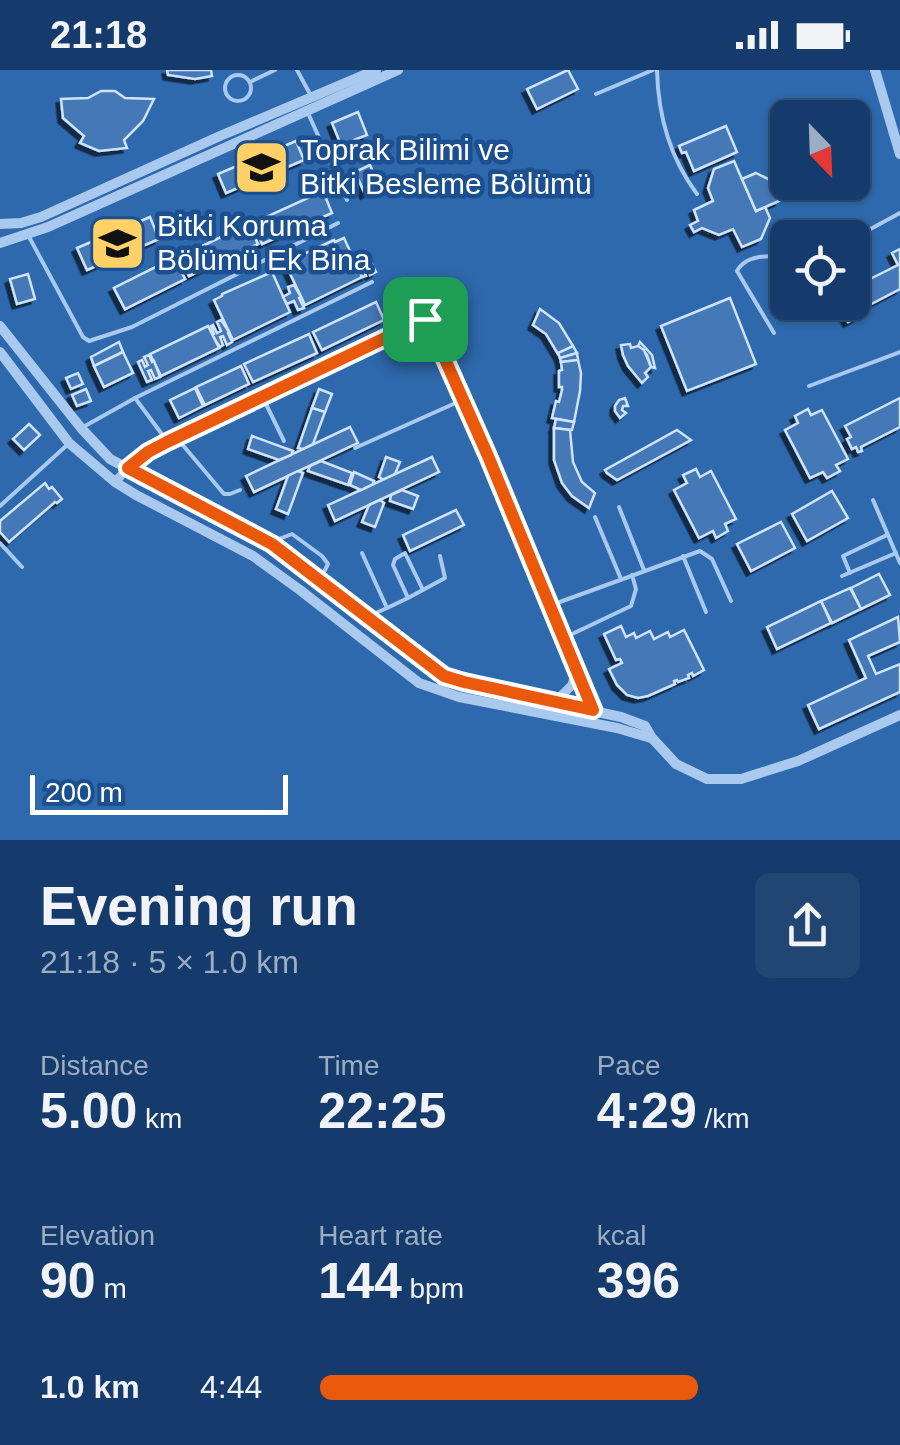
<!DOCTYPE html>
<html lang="en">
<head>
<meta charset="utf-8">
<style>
  :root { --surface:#143b6b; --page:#214673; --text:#f1f3f6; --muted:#9dadc1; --line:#33557e; --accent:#ea580c }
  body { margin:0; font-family:Helvetica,sans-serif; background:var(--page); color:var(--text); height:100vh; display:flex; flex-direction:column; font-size:38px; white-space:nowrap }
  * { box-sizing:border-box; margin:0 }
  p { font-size:32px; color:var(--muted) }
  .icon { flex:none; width:55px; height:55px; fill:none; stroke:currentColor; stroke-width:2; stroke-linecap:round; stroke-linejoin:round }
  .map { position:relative; height:770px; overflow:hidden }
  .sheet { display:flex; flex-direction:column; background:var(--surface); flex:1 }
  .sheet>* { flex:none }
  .needle { width:65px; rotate:157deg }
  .fabs { position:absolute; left:770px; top:30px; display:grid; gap:20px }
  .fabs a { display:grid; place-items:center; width:100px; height:100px; border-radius:15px; background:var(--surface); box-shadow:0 2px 8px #0004,0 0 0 2px var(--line); font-size:50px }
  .scale { position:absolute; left:30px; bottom:25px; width:258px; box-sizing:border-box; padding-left:10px; border:5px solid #fff; border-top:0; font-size:28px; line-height:35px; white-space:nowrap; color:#fff; -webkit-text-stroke:8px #1b4f8f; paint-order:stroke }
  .pin { position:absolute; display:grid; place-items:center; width:85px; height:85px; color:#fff; margin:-42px; border-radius:20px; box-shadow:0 5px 15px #0006 }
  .round { display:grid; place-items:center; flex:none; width:105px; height:105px; border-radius:15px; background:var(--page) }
  .overview { display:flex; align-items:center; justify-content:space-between; height:170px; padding:0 40px }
  h1 { font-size:55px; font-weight:600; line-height:75px }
  .stats { display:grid; grid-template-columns:repeat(3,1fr); gap:15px; height:170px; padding:10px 40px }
  .stats div { display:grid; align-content:center }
  .stats b { font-size:50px; font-weight:600 }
  .stats small { font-size:28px; font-weight:400 }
  .stats p { font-size:28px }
  ul { padding:0 40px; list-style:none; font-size:32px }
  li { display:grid; grid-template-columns:160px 120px 1fr; align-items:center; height:75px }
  li i { height:25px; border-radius:12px; background:var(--accent) }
  .status { display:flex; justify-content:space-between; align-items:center; height:70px; padding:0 50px; background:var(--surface); direction:ltr }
  .status svg { height:28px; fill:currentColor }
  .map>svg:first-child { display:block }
  .green { fill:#2e69ad; fill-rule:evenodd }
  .building { fill:#4478b7; stroke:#cfe3fa; stroke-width:2.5; filter:url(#shadow) }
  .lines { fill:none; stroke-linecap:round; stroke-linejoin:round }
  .service { stroke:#a9c9ee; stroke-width:4 }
  .pedestrian { stroke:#a9c9ee; stroke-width:6 }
  .minor { stroke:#a9c9ee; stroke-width:9 }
  .tertiary { stroke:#a9c9ee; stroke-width:10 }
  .route-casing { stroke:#fff; stroke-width:20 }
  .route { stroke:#ea580c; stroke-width:12 }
  .labels { text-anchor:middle; stroke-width:9; stroke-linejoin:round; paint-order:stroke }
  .poi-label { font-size:30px; fill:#fff; stroke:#1b4f8f; text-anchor:start }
</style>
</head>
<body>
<div class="status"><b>21:18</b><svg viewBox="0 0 49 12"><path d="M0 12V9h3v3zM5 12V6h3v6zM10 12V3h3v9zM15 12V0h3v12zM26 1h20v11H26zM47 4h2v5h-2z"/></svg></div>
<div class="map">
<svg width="900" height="770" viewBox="0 0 900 770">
  <defs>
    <filter id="shadow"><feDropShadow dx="-4.5" dy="4.5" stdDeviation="0" flood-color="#0009"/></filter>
  </defs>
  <rect width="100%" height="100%" fill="#1b4f8f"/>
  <!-- green -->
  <path class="green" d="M 0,0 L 900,0 L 900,770 L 0,770 ZM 788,48 L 852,48 L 852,112 L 788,112 ZM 788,168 L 852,168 L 852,232 L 788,232 Z"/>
  <!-- building -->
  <g class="building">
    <path d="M 167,0 L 211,0 L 212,6 L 195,9 L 168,5 Z"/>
    <path d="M 568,0 L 578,19 L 537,39 L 527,19 Z"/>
    <path d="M 101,21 L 115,21 L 125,28 L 154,29 L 143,51 L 124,70 L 127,78 L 99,81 L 80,73 L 84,66 L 63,48 L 61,29 L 88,28 Z"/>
    <path d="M 358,42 L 367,65 L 341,75 L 332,53 Z"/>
    <path d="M 726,56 L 737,82 L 694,101 L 686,82 L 682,83 L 679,76 Z"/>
    <path d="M 296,71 L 304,90 L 226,123 L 218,104 Z"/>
    <path d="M 734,91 L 756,141 L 765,137 L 770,148 L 761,169 L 742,177 L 733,159 L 719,165 L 702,158 L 694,162 L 690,155 L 698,151 L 694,140 L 713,131 L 708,118 L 714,99 Z"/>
    <path d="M 370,95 L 380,117 L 365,124 L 355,102 Z"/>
    <path d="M 756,103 L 772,111 L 779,131 L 756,141 L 742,109 Z"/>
    <path d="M 323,121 L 332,143 L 262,174 L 253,153 Z"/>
    <path d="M 150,147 L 159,169 L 87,200 L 77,178 Z"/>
    <path d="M 248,154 L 258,174 L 189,206 L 180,187 Z"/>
    <path d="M 248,154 L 258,174 L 189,206 L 180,187 Z"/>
    <path d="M 344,168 L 362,207 L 305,235 L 286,195 L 294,191 L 293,189 L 334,170 L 335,172 Z"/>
    <path d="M 900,179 L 900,219 L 856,242 L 858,247 L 848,252 L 837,232 L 852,232 L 852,218 L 898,195 L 892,183 Z"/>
    <path d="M 365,181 L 376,202 L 370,205 L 366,196 L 363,198 L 366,206 L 362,207 L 354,188 L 358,186 L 361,194 L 364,192 L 360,183 Z"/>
    <path d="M 174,188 L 185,209 L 125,239 L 114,218 Z"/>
    <path d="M 174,188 L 185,209 L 125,239 L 114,218 Z"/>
    <path d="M 852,200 L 860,201 L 865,211 L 852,218 Z"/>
    <path d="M 272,202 L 290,242 L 233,270 L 214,230 L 222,226 L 222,224 Z"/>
    <path d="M 28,204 L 35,229 L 17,234 L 10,209 Z"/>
    <path d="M 294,215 L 301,227 L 299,228 L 304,238 L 298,240 L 294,231 L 287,234 L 283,227 L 290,223 L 288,217 Z"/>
    <path d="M 730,228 L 756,294 L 687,321 L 661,256 Z"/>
    <path d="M 376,232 L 384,250 L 322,280 L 313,262 Z"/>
    <path d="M 540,239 L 559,253 L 573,276 L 558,284 L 546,264 L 533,255 Z"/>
    <path d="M 221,250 L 229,262 L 228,263 L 232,272 L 227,275 L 223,266 L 220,267 L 223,275 L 220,277 L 212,265 L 214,264 L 211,256 L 213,255 L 217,263 L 221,261 L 217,252 Z"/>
    <path d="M 208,256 L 219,278 L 161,306 L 150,284 Z"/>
    <path d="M 309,264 L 317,283 L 253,312 L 244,294 Z"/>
    <path d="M 119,272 L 123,282 L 94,296 L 91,287 Z"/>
    <path d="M 640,272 L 652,285 L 655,298 L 651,297 L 647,285 L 638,276 Z"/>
    <path d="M 630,274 L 631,278 L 638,276 L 644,280 L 651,297 L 645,303 L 648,307 L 642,313 L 628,296 L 623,285 L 621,275 Z"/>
    <path d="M 573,276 L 577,283 L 560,288 L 558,283 Z"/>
    <path d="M 123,282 L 133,303 L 104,317 L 94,296 Z"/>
    <path d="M 577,283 L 578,290 L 561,292 L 560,288 Z"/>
    <path d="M 149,285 L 152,292 L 154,291 L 160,307 L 155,309 L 151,300 L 148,301 L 152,310 L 147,312 L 138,292 L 142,290 L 145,297 L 148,295 L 144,287 Z"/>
    <path d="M 578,290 L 581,303 L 580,321 L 574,352 L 552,348 L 556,331 L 559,332 L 562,320 L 562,317 L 559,317 L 559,301 L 562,300 L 561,292 Z"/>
    <path d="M 241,296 L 249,314 L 205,335 L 196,317 Z"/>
    <path d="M 78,303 L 83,314 L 71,319 L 66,308 Z"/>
    <path d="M 195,318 L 203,336 L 179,348 L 170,330 Z"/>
    <path d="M 86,319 L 91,331 L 77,336 L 72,325 Z"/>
    <path d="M 319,319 L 332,324 L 325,342 L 312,338 Z"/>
    <path d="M 625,328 L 628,336 L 623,336 L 622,340 L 626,343 L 620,348 L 615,341 L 615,336 L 619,330 Z"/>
    <path d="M 900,328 L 900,357 L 861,377 L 862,381 L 858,382 L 856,377 L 852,379 L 847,369 L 851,367 L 845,356 Z"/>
    <path d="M 312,338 L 325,342 L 313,374 L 303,379 L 298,378 Z"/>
    <path d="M 808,339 L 811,345 L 822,340 L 848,389 L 836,395 L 840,401 L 827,408 L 823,402 L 810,408 L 785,360 L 798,353 L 795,346 Z"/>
    <path d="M 556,349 L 574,352 L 572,360 L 554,358 Z"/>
    <path d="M 29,354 L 40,365 L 24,380 L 13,369 Z"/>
    <path d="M 350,357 L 358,373 L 254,422 L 246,406 Z"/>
    <path d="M 554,358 L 570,360 L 573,392 L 582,412 L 595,423 L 589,438 L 572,426 L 562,413 L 554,390 Z"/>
    <path d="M 677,360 L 691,370 L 617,410 L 607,403 L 605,400 Z"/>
    <path d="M 252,366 L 293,381 L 291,385 L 279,390 L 248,379 Z"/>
    <path d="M 386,387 L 400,392 L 395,404 L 384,410 L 379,407 Z"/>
    <path d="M 432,387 L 439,402 L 335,451 L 328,435 Z"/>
    <path d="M 321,391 L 352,403 L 348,415 L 308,401 L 310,396 Z"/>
    <path d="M 696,399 L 700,407 L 711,401 L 736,449 L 725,454 L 728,461 L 716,468 L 713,461 L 699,468 L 674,420 L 687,413 L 683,405 Z"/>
    <path d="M 298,401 L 303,403 L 288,444 L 276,439 L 288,406 Z"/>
    <path d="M 354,402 L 374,411 L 373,414 L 361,420 L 350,415 Z"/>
    <path d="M 45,413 L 49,419 L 52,417 L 62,429 L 57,433 L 55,432 L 9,472 L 0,462 L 0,451 Z"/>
    <path d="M 402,420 L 418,426 L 413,439 L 390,431 L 391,425 Z"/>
    <path d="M 832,421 L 848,448 L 807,471 L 792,444 Z"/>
    <path d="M 380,430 L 384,433 L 375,457 L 362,452 L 369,435 Z"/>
    <path d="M 456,440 L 464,455 L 410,481 L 403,465 Z"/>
    <path d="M 781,452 L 795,478 L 751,501 L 737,474 Z"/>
    <path d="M 879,504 L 890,525 L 861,539 L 851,518 Z"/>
    <path d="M 850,518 L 861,539 L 832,553 L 821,531 Z"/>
    <path d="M 821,531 L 831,553 L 777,579 L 767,557 Z"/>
    <path d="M 898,547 L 900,572 L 868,586 L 876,604 L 900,594 L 900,622 L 819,659 L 808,635 L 866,608 L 849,570 Z"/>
    <path d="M 621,556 L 626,567 L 634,563 L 636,568 L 650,561 L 654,569 L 668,562 L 670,567 L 684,560 L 704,600 L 693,606 L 692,603 L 688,605 L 689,608 L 678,612 L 677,610 L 674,611 L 675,614 L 648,626 L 638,628 L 627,625 L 617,615 L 609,599 L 622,593 L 620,589 L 616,590 L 604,564 Z"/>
  </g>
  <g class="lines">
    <!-- service -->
    <g class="service">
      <path d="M 297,0 L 310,24"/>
      <path d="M 657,0 C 658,44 670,88 697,124"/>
      <circle cx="238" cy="18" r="13"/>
      <path d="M 252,11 L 275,0"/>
      <path d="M 596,24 L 653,0"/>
      <path d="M 308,43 L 347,130"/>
      <path d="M 28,165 L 83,267 L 89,271 L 132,257 L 338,153"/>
      <path d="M 852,169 L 900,143"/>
      <path d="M 774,263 L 737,201 C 746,184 770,185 788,188"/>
      <path d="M 809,316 L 900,282"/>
      <path d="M 262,326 L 284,371"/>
      <path d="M 135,328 L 372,212"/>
      <path d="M 85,356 L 135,328 L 167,371"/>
      <path d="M 176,367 L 224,424 L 230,424 L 240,420"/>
      <path d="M 355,378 L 460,331"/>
      <path d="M 873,430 L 900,493"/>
      <path d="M 0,436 L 66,376"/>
      <path d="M 619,437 L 644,500"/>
      <path d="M 595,447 L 621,509"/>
      <path d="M 274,471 L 292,464 L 322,486 L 328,494 L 320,510"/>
      <path d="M 0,473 L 22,497"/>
      <path d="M 362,483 L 387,538 L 367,547"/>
      <path d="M 683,486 L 706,542"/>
      <path d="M 850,503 L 843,486 L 887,465"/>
      <path d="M 842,506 L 896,483"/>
      <path d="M 408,528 L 445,508 L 440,486"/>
      <path d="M 557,533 L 700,481 L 712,489 L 731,531"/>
      <path d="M 387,538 L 408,528 L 393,495 L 395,489 L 405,483 L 423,520"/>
      <path d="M 570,565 L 631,536 L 636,519 L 632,505"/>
    </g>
    <!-- pedestrian -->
    <path class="pedestrian" d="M 448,282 L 602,642"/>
    <!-- minor -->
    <g class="minor">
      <path d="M 115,412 L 128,398 L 148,381 L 425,249 L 428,251 L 513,444 L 593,639"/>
      <path d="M 556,631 L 572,615 L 576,601"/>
    </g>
    <!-- tertiary -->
    <g class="tertiary">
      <path d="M 875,0 L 900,84"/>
      <path d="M 0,154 L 21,153 L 41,147 L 220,66 L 376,0"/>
      <path d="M 0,173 L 48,157 L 398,0"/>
      <path d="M 0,256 L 81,358 L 110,389 L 272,475 L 427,595 L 444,606 L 464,613 L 621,647 L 645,656 L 652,668 L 676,694 L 707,709 L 741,709 L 798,691 L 900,645"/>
      <path d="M 0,282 L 69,373 L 115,412 L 136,425 L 253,486 L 300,520 L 419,613 L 459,627 L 617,658 L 651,668"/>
    </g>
  </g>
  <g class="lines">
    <defs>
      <path id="route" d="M 425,249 L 428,251 L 488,386 L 593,640 L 464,612 L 444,606 L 272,474 L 128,398 L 148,382 L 167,372 Z"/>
    </defs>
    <!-- route casing -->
    <use href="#route" class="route-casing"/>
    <!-- route -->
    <use href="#route" class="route"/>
  </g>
  <!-- icons -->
  <defs>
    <symbol id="university-square" viewBox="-11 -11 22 22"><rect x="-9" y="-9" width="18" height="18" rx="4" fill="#ffd166" stroke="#1b4f8f"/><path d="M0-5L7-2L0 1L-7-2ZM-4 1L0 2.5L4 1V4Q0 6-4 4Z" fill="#111"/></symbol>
  </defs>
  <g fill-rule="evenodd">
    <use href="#university-square" x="230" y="66" width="63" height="63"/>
    <use href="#university-square" x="86" y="142" width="63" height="63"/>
  </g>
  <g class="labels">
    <!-- poi labels -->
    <g class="poi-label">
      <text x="300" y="90">Toprak Bilimi ve<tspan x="300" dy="34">Bitki Besleme Bölümü</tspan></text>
      <text x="157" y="166">Bitki Koruma<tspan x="157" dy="34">Bölümü Ek Bina</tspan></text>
    </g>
  </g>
</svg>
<div class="fabs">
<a><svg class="needle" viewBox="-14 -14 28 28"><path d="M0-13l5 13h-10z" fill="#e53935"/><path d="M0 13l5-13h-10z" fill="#9dadc1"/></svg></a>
<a><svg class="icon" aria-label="locate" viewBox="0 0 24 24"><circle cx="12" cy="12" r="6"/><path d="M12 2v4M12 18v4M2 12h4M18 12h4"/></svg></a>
</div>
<div class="scale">200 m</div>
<div class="pin" style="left:425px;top:249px;background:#1e9e55"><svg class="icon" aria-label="arrive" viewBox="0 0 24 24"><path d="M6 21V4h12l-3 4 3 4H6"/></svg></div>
</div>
<section class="sheet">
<div class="overview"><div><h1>Evening run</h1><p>21:18 · 5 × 1.0 km</p></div><a class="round"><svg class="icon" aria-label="share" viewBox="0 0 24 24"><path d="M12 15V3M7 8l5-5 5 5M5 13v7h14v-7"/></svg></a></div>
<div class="stats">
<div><p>Distance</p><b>5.00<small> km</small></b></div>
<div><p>Time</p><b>22:25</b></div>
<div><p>Pace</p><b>4:29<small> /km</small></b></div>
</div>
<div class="stats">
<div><p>Elevation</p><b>90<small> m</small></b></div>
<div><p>Heart rate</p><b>144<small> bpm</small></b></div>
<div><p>kcal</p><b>396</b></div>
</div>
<ul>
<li><b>1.0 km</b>4:44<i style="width:70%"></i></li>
</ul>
</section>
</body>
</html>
